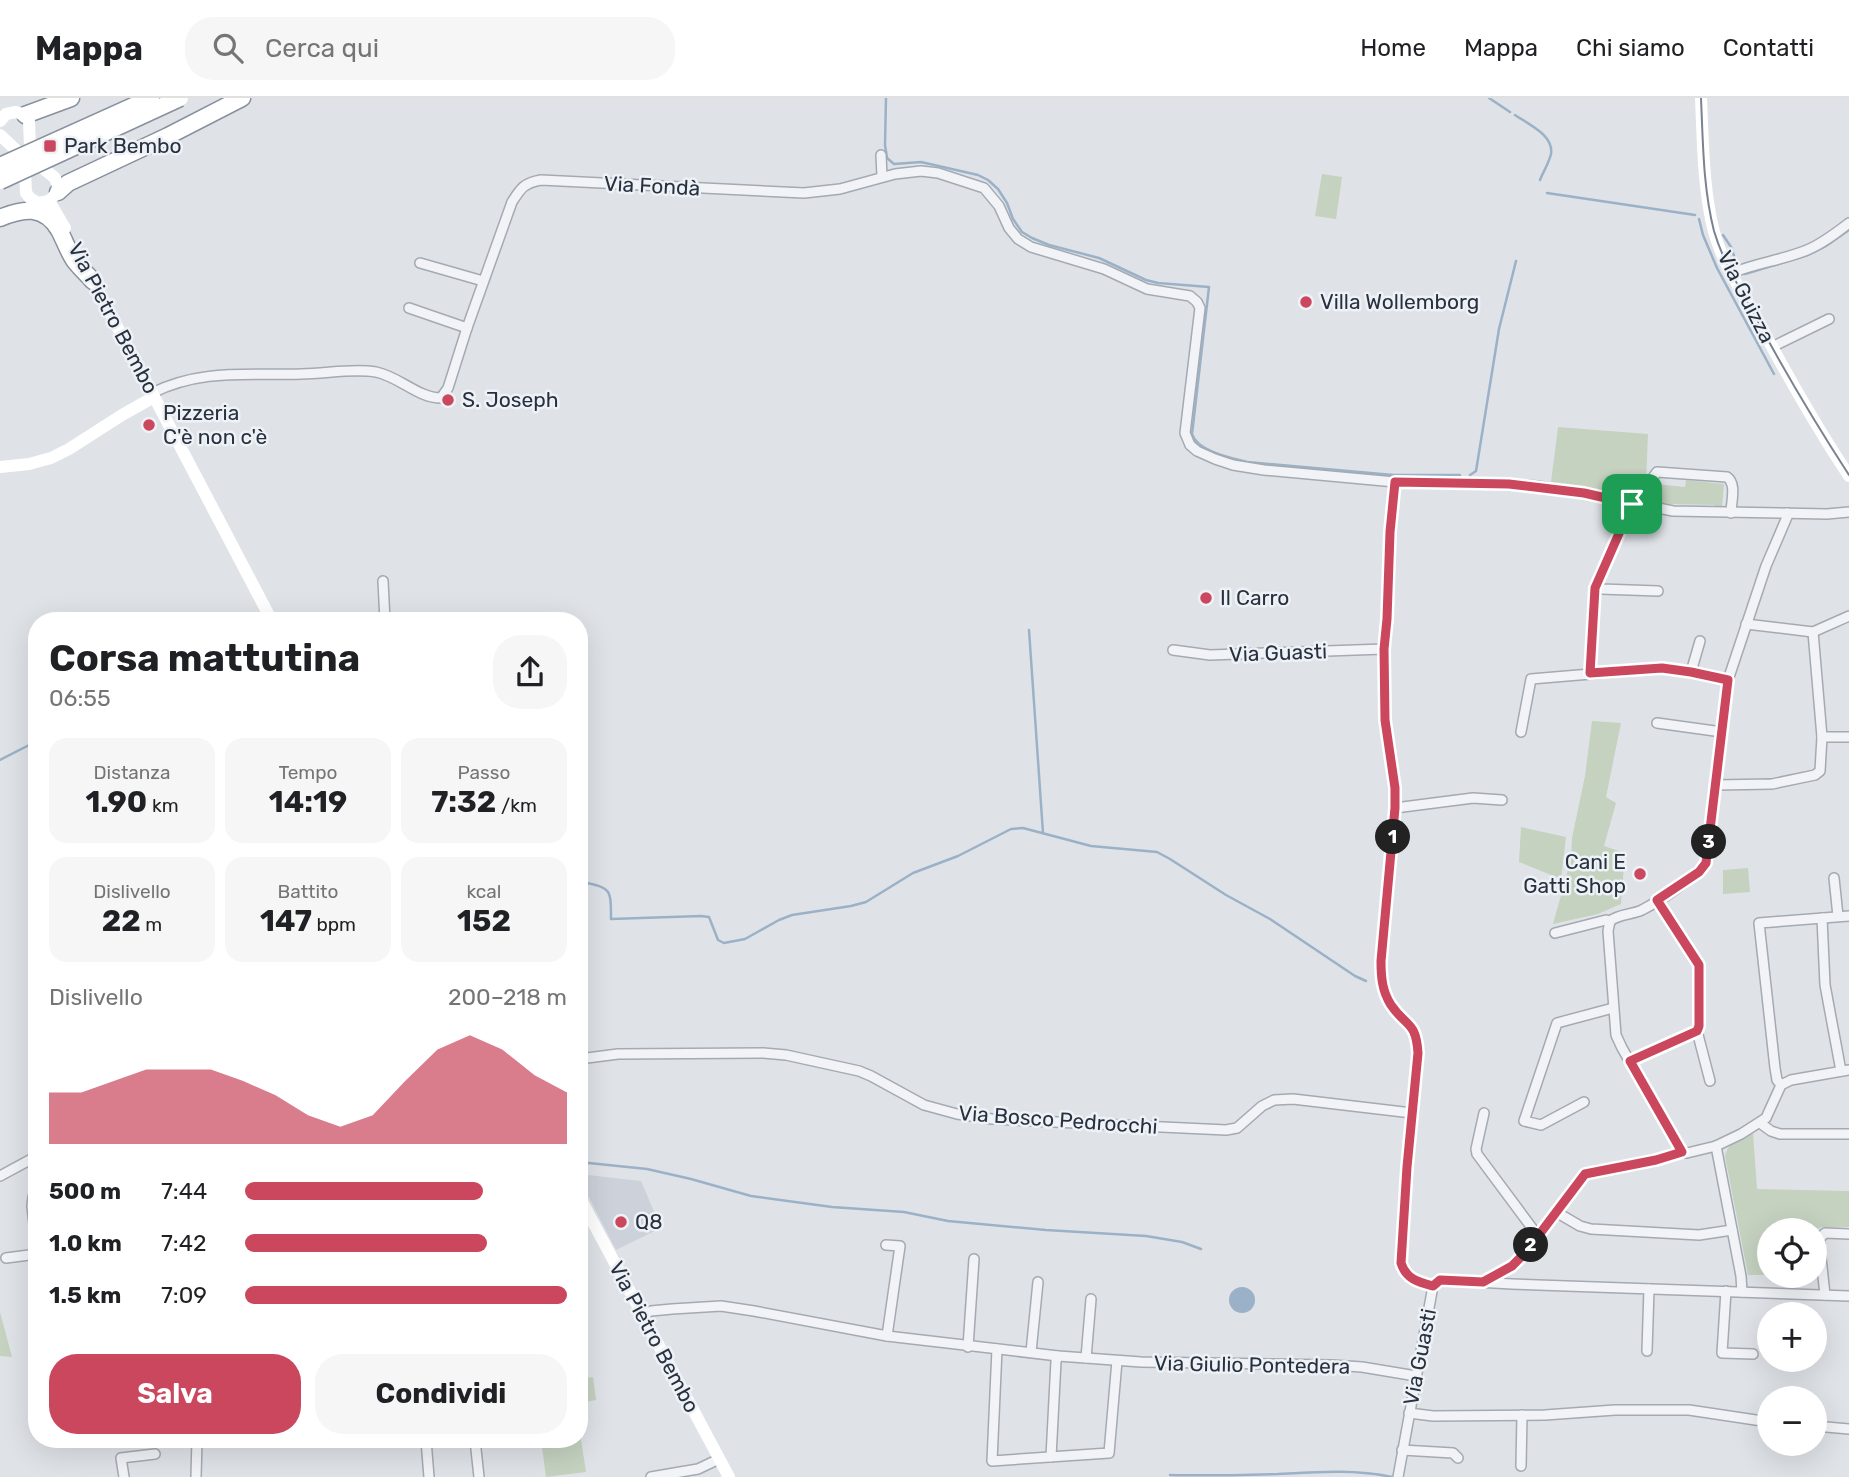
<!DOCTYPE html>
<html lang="it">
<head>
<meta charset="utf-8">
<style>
  :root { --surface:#fff; --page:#f6f6f6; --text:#202124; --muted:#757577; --line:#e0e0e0; --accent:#ca475d }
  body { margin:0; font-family:Rubik,sans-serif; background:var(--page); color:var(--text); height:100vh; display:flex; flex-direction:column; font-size:26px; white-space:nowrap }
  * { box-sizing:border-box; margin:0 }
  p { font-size:23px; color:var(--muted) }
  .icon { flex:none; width:38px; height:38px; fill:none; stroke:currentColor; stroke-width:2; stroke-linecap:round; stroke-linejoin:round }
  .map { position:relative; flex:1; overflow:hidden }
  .panel { position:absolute; left:28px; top:514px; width:560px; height:836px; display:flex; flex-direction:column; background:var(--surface); border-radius:28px; box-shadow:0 7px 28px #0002 }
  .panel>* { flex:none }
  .fabs { position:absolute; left:1757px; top:1120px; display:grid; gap:14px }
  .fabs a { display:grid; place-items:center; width:70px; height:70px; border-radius:50%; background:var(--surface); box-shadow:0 7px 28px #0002; font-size:35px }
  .pin { position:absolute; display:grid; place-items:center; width:60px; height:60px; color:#fff; margin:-30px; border-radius:14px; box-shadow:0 4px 10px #0006 }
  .km { position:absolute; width:35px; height:35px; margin:-18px; border-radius:50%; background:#222; color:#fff; font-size:19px; line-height:35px; text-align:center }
  .round { display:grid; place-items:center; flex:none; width:74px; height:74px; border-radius:28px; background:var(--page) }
  .summary { display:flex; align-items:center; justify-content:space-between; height:119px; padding:0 21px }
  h1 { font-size:38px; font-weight:700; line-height:52px }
  .stats { display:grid; grid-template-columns:repeat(3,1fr); gap:10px; height:119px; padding:7px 21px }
  .stats div { display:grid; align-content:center; border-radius:18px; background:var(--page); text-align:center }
  .stats b { font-size:30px; font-weight:700 }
  .stats small { font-size:19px; font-weight:400 }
  .stats p { font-size:19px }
  .chart { height:196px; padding:14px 21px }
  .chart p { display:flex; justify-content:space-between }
  .chart svg { width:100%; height:126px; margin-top:7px; fill:var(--accent); opacity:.7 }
  .primary-button { display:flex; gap:14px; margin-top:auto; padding:14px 21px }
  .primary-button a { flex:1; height:80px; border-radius:28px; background:var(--accent); color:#fff; font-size:28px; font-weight:700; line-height:80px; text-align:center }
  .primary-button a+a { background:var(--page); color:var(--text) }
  ul { padding:0 21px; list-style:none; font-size:23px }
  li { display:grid; grid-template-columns:112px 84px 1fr; align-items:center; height:52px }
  li i { height:18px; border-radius:9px; background:var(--accent) }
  header { display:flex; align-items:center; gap:42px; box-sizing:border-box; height:98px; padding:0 35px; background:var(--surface); border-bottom:2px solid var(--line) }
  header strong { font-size:33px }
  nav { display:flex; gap:38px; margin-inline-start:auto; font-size:24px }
  .search { width:490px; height:63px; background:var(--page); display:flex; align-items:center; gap:18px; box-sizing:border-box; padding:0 24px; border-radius:28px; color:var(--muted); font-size:26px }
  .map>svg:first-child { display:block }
  .built { fill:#cdd2da }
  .green { fill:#c5d2c0 }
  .water { fill:#9bb1c7 }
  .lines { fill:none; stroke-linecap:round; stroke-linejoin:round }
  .stream { stroke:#9bb1c7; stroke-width:2.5 }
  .street-casing { stroke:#a4aab2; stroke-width:12 }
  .highway-casing { stroke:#87919e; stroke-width:19 }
  .street { stroke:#f2f3f6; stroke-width:9 }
  .secondary { stroke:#fff; stroke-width:12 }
  .highway { stroke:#fff; stroke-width:16 }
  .tram { stroke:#798391; stroke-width:2 }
  .highway-bridge-casing { stroke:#87919e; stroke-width:19; stroke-linecap:butt }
  .highway-bridge { stroke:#fff; stroke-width:16 }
  .route-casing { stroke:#fff; stroke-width:14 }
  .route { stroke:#ca475d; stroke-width:9 }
  .poi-dot { fill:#ca475d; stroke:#eef2f6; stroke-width:2.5 }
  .labels { text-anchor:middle; stroke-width:5; stroke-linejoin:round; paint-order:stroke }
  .poi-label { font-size:21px; fill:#28313f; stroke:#eef2f6; text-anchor:start }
  .street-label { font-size:21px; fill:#28313f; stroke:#eef2f6 }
</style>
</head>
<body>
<header>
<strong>Mappa</strong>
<div class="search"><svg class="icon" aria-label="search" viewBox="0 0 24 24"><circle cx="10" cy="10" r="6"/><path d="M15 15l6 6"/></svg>Cerca qui</div>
<nav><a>Home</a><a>Mappa</a><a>Chi siamo</a><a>Contatti</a></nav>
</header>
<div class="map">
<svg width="1849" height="1379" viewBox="0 0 1849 1379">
  <rect width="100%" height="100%" fill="#dfe3e8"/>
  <!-- built -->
  <path class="built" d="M 579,1076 L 641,1083 L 661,1130 L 616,1152 L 579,1080 Z"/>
  <!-- green -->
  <g class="green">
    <path d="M 1322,76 L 1342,79 L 1336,121 L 1315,118 Z"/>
    <path d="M 1558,329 L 1648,336 L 1646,385 L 1685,389 L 1686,382 L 1724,386 L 1722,410 L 1716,410 L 1715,407 L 1669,406 L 1604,393 L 1551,384 Z"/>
    <path d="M 1592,623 L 1621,625 L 1606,699 L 1616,705 L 1604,748 L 1625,755 L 1621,806 L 1598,816 L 1553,826 L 1571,761 L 1572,740 L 1585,678 Z"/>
    <path d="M 1521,729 L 1566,739 L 1561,781 L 1519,764 Z"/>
    <path d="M 1748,770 L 1750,794 L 1723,796 L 1723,772 Z"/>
    <path d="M 1753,1035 L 1757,1091 L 1849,1093 L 1849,1129 L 1821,1129 L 1818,1131 L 1815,1136 L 1815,1132 L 1769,1132 L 1769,1177 L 1748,1177 L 1725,1058 C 1728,1044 1741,1041 1753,1035 Z"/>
    <path d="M 0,1214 L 12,1259 L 0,1258 Z"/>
    <path d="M 593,1279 L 596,1302 L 579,1305 L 579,1281 Z"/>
    <path d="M 37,1281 L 37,1323 L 33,1322 L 29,1282 Z"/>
    <path d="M 579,1328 L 586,1374 L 546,1379 L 541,1342 L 579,1342 Z"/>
  </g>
  <!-- water -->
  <circle class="water" cx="1242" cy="1202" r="13"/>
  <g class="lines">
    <!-- stream -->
    <g class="stream">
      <path d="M 886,0 L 885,47 L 887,60 L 894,66 L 921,64 L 978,77 L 988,82 L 998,91 L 1007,105 L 1013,121 L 1022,134 L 1032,140 L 1049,147 L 1099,160 L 1146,182 L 1158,185 L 1209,189 L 1192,336 C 1197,353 1231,360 1247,364 L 1393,377 L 1460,377"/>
      <path d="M 1489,0 L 1510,14"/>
      <path d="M 1515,17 C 1528,26 1554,37 1551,56 C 1549,65 1543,74 1540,82"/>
      <path d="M 1547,95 L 1695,117"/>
      <path d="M 1699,121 L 1703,137 L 1717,170 L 1774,276"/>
      <path d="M 1723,137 L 1731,149 L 1736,164"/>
      <path d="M 1745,176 L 1808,157 L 1826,148 L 1849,132"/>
      <path d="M 1470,377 L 1476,373 L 1499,231 L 1516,163"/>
      <path d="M 1029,532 L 1043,735"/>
      <path d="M 0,662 L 37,643"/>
      <path d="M 579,783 C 610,791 611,787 611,821 L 701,818 L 709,819 L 718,842 L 724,845 L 745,841 L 779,822 L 792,817 L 851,808 L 866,804 L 913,775 L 958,758 L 1011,731 L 1023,730 L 1091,748 L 1157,754 L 1170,761 L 1226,797 L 1270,821 L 1355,878 L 1366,883"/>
      <path d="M 579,1064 L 647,1071 L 691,1081 L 751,1098 L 832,1109 L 904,1114 L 948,1123 L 1046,1132 L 1146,1138 L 1182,1144 L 1201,1151"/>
      <path d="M 1170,1377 C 1206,1378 1242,1377 1278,1376 C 1317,1374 1354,1371 1392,1379"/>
    </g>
    <defs>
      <g id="street">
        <path d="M 881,57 L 882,78"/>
        <path d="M 420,165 L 483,183"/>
        <path d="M 1732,175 C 1756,165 1783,162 1807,152 C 1822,146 1836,135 1849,125"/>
        <path d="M 409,210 L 467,230"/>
        <path d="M 1772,249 L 1829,221"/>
        <path d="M 152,295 C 203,270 248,278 301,276 C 326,276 351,270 376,274 C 400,279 418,300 441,300 L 448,290 L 467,230 L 512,104 C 521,90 524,85 541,82 L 804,95 L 840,91 L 895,76 L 921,73 L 938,75 L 984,90 L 999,108 L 1009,130 L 1018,141 L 1031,149 L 1104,171 L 1147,191 L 1190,198 L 1197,204 L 1200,210 L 1185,335 L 1190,347 L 1197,353 L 1215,361 L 1233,367 L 1264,372 L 1395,384 L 1509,386 L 1537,388 L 1584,395 L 1673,413 L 1827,416 L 1849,414"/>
        <path d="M 1654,378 L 1657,374 L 1727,379 C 1737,386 1731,404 1731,415"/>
        <path d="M 1395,384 L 1390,434 L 1387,521 L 1384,551 L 1385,622 L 1395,690 L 1395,710 L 1381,863 C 1381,879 1382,893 1391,907 C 1406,929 1416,923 1418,955 L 1407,1068 L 1401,1165 C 1406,1182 1418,1184 1433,1188"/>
        <path d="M 383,483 L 385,523"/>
        <path d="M 1595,490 L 1601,491 L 1658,493"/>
        <path d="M 1746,526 L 1813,534 L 1849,518"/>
        <path d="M 1173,552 L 1210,557 L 1384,551"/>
        <path d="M 1691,574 L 1700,543"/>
        <path d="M 1590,575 L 1595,490 L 1632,406"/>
        <path d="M 1657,625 L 1722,634"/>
        <path d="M 1521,634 L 1531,581 L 1662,570 L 1691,574 L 1728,582"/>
        <path d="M 1822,639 L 1849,639"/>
        <path d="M 1716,687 L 1772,686 L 1815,677 L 1820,673 L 1822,639 L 1813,534"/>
        <path d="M 1395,710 L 1473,700 L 1502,702"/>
        <path d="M 1834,780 L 1838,818"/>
        <path d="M 1822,820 L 1825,887 L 1841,973"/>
        <path d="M 1610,823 L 1608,833 L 1616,937 L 1622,950 L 1682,1054"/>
        <path d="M 1555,835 L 1606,822 L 1610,823 C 1619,816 1631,817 1642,812 C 1661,802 1693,781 1706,765 L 1728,582 L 1766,468 L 1787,419 L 1787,415"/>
        <path d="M 1697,933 L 1710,983"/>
        <path d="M 579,961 L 618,956 L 763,955 L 786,957 L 859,973 L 871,978 L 924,1007 L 957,1016 L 992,1021 L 1226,1032 L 1237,1030 L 1262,1008 L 1274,1002 L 1293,1001 L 1412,1015"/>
        <path d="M 1630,963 L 1697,933 L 1699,928 L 1699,867 L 1657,802"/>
        <path d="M 1781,987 L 1777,982 L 1775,970 L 1759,825 L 1849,818"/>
        <path d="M 1584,1004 L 1541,1027 L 1524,1023 L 1557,925 L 1613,910"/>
        <path d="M 1484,1015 L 1476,1051 L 1477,1056 L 1538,1138"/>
        <path d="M 1760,1025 L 1771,1033 L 1780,1036 L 1849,1036"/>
        <path d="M 1716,1048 L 1741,1178 L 1742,1194"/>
        <path d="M 0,1078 L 37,1058"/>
        <path d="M 33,1099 L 32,1108 L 37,1153"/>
        <path d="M 1556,1114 L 1580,1128 L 1591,1131 L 1699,1137 L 1732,1132"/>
        <path d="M 886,1147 L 900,1148 L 887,1238"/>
        <path d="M 6,1160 L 37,1156"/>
        <path d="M 1483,1184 L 1512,1168 L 1526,1154 L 1585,1076 L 1656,1062 L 1675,1055 L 1687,1055 L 1716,1048 L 1741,1036 L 1766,1020 L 1781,987 L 1791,982 L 1849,972"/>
        <path d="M 1433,1188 L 1441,1182 L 1512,1186 L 1849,1198"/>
        <path d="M 1726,1193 L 1722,1255 L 1753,1256"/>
        <path d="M 1825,1197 L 1819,1141 L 1825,1135 L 1849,1136"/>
        <path d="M 642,1217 L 651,1213 L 672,1211 L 721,1208 L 754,1213 L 887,1238 L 1058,1258 L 1141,1264 L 1332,1267 L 1362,1269 L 1416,1278"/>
        <path d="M 968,1249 L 974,1161"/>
        <path d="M 997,1251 L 992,1363 L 1109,1355 L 1117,1263"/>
        <path d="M 1647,1253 L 1649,1191"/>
        <path d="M 1031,1254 L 1038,1184"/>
        <path d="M 1086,1260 L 1091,1201"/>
        <path d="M 1409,1315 L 1433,1318 L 1545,1317 L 1615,1312 L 1689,1312 L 1769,1324"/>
        <path d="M 1815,1328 L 1849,1331"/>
        <path d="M 426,1342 L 429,1379"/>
        <path d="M 475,1342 L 479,1379"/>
        <path d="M 1402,1352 L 1453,1355 L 1458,1360"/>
        <path d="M 1051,1359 L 1056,1263 L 1058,1258"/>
        <path d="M 1521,1368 L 1522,1317"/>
        <path d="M 124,1379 L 121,1360 L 155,1356"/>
        <path d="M 196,1379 L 197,1342"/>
        <path d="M 651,1379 L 698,1371 L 719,1361"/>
        <path d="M 1398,1379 L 1433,1188"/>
      </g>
      <g id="highway">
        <path d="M 25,17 L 71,0"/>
        <path d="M 58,94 L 68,85 L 168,38 L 242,0"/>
        <path d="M 0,120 C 23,110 44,107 59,132 C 64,141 68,153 74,162 C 79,169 87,176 93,183"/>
      </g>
    </defs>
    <!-- street casing -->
    <use href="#street" class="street-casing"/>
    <!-- highway casing -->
    <use href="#highway" class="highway-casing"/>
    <!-- street -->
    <use href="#street" class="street"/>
    <!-- secondary -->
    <g class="secondary">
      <path d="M 1701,0 C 1703,44 1703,91 1714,134 C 1723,166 1743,196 1759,225 C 1787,277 1816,329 1849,378"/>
      <path d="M 0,23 L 6,16 L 16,14 L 25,17 L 29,23 L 30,49 L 38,66 L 55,80 L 58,88 L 58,94 L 49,103 L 38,105 L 30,100 L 26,95 L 25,73 L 16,52 L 0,37"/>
      <path d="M 49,103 L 65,130"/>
      <path d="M 90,177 L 272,523"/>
      <path d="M 0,369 L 29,366 L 51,360 L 69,351 L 122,317 L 154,299"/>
      <path d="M 579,1098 L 729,1379"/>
    </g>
    <!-- highway -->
    <use href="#highway" class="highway"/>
    <!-- tram -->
    <path class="tram" d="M 1701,0 C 1703,44 1703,90 1714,133 C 1723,164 1741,192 1756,220 C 1785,274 1816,326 1849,377"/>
    <defs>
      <g id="highway-bridge">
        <path d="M 0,68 L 151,0"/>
        <path d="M 0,83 L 180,0"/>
      </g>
    </defs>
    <!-- highway-bridge casing -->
    <use href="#highway-bridge" class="highway-bridge-casing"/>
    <!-- highway-bridge -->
    <use href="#highway-bridge" class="highway-bridge"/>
  </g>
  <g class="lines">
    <defs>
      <path id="route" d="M 1395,384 L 1509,386 L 1584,395 L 1632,406 L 1595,490 L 1590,575 L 1662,570 L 1691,574 L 1728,582 L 1706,765 L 1699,774 L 1657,802 L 1699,867 L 1699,928 L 1697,933 L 1630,963 L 1682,1054 L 1656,1062 L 1585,1076 L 1526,1154 L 1512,1168 L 1483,1184 L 1440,1182 L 1433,1188 C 1418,1184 1406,1181 1401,1165 L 1407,1069 L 1418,955 C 1416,923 1406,929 1391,907 C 1382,893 1381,879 1381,863 L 1395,710 L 1395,690 L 1385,622 L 1384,551 L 1387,521 L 1390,434 Z"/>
    </defs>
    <!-- route casing -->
    <use href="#route" class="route-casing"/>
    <!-- route -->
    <use href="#route" class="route"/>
  </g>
  <!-- markers -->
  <g class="poi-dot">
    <rect x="43" y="41" width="14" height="14" rx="3.5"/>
    <circle cx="1306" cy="204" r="7"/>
    <circle cx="448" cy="302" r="7"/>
    <circle cx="149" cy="327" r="7"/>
    <circle cx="1206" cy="500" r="7"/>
    <circle cx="1640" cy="776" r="7"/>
    <circle cx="621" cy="1124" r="7"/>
  </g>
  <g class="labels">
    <!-- poi labels -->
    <g class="poi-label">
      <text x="64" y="55">Park Bembo</text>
      <text x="1320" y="211">Villa Wollemborg</text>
      <text x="462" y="309">S. Joseph</text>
      <text x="163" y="322">Pizzeria<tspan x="163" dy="24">C'è non c'è</tspan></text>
      <text x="1220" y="507">Il Carro</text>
      <text x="1626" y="771" text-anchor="end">Cani E<tspan x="1626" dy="24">Gatti Shop</tspan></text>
      <text x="635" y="1131">Q8</text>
    </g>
    <!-- street labels -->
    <g class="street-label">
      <text transform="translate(652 88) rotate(3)" y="7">Via Fondà</text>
      <text transform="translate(1746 199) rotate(63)" y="7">Via Guizza</text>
      <text transform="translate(113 220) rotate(62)" y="7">Via Pietro Bembo</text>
      <text transform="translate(1278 555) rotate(-2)" y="7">Via Guasti</text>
      <text transform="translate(1058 1022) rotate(4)" y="7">Via Bosco Pedrocchi</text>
      <text transform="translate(654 1239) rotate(62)" y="7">Via Pietro Bembo</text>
      <text transform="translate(1420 1259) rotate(-79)" y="7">Via Guasti</text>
      <text transform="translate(1252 1267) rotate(1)" y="7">Via Giulio Pontedera</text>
    </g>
  </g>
</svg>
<div class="fabs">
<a><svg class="icon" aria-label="locate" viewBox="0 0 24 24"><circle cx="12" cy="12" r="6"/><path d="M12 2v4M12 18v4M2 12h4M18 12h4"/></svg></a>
<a>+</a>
<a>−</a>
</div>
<div class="pin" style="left:1632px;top:406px;background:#1e9e55"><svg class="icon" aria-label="arrive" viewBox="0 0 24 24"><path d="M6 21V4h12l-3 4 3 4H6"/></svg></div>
<b class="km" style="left:1393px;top:739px">1</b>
<b class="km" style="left:1531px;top:1147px">2</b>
<b class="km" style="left:1709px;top:744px">3</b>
<section class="panel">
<div class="summary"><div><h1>Corsa mattutina</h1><p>06:55</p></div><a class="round"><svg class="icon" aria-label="share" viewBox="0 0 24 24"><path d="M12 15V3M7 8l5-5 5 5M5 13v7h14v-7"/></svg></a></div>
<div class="stats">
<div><p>Distanza</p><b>1.90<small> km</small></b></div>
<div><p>Tempo</p><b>14:19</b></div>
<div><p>Passo</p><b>7:32<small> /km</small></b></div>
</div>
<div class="stats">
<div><p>Dislivello</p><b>22<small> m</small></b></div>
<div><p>Battito</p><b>147<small> bpm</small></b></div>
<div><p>kcal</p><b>152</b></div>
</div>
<div class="chart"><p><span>Dislivello</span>200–218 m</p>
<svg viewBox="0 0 160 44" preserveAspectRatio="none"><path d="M0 44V26L10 26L20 22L30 18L40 18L50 18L60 22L70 27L80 34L90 38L100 34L110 22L120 11L130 6L140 11L150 20L160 26V44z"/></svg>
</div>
<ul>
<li><b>500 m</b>7:44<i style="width:74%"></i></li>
<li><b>1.0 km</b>7:42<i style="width:75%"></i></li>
<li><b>1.5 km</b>7:09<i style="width:100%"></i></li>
</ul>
<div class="primary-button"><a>Salva</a><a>Condividi</a></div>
</section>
</div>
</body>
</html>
